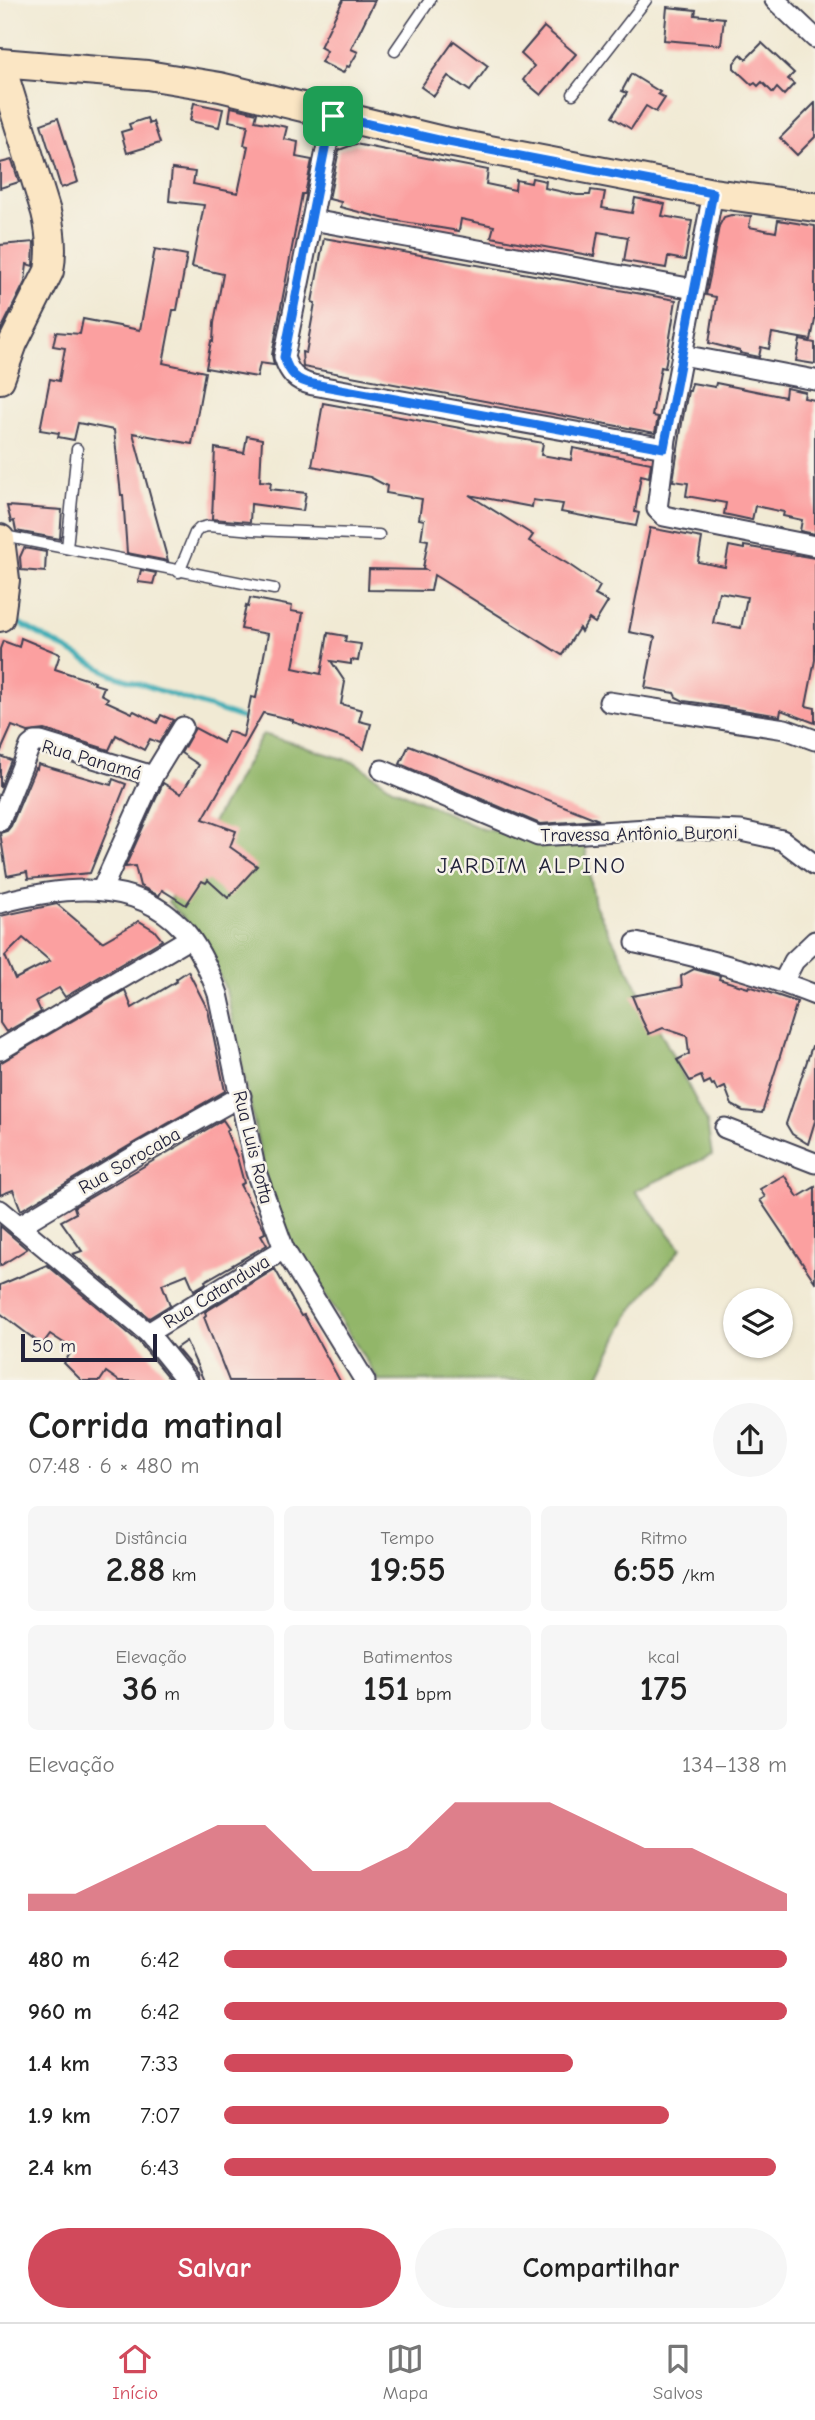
<!DOCTYPE html>
<html lang="pt">
<head>
<meta charset="utf-8">
<style>
  :root { --surface:#fff; --page:#f6f6f6; --text:#222; --muted:#767676; --line:#e0e0e0; --accent:#d1495b }
  body { margin:0; font-family:"Comic Neue",sans-serif; background:var(--page); color:var(--text); height:100vh; display:flex; flex-direction:column; font-size:26px; white-space:nowrap }
  * { box-sizing:border-box; margin:0 }
  p { font-size:23px; color:var(--muted) }
  .icon { flex:none; width:38px; height:38px; fill:none; stroke:currentColor; stroke-width:2; stroke-linecap:round; stroke-linejoin:round }
  .map { position:relative; height:1380px; overflow:hidden }
  .sheet { display:flex; flex-direction:column; background:var(--surface); flex:1 }
  .sheet>* { flex:none }
  .controls { position:absolute; left:723px; top:1288px; display:grid; gap:14px }
  .controls a { display:grid; place-items:center; width:70px; height:70px; border-radius:50%; background:var(--surface); box-shadow:0 2px 5px #0004; font-size:35px }
  .scale { position:absolute; left:21px; bottom:18px; width:136px; box-sizing:border-box; padding-left:7px; border:4px solid #22223b; border-top:0; font-size:19px; line-height:24px; white-space:nowrap; color:#22223b; -webkit-text-stroke:5px #f7f3e8; paint-order:stroke }
  .pin { position:absolute; display:grid; place-items:center; width:60px; height:60px; color:#fff; margin:-30px; border-radius:14px; box-shadow:0 4px 10px #0006 }
  .round { display:grid; place-items:center; flex:none; width:74px; height:74px; border-radius:37px; background:var(--page) }
  .headline { display:flex; align-items:center; justify-content:space-between; height:119px; padding:0 28px }
  h1 { font-size:38px; font-weight:800; line-height:52px }
  .metrics { display:grid; grid-template-columns:repeat(3,1fr); gap:10px; height:119px; padding:7px 28px }
  .metrics div { display:grid; align-content:center; border-radius:10px; background:var(--page); text-align:center }
  .metrics b { font-size:35px; font-weight:800 }
  .metrics small { font-size:19px; font-weight:400 }
  .metrics p { font-size:19px }
  .chart { height:196px; padding:14px 28px }
  .chart p { display:flex; justify-content:space-between }
  .chart svg { width:100%; height:126px; margin-top:7px; fill:var(--accent); opacity:.7 }
  .primary-button { display:flex; gap:14px; margin-top:auto; padding:14px 28px }
  .primary-button a { flex:1; height:80px; border-radius:42px; background:var(--accent); color:#fff; font-size:28px; font-weight:800; line-height:80px; text-align:center }
  .primary-button a+a { background:var(--page); color:var(--text) }
  ul { padding:0 28px; list-style:none; font-size:23px }
  li { display:grid; grid-template-columns:112px 84px 1fr; align-items:center; height:52px }
  li i { height:18px; border-radius:9px; background:var(--accent) }
  .menu { display:flex; justify-content:space-around; align-items:center; height:98px; border-top:2px solid var(--line); background:var(--surface); font-size:19px; color:var(--muted) }
  .menu a { display:grid; justify-items:center; gap:4px }
  .menu .on { color:var(--accent) }
  .map>svg:first-child { display:block }
  .forest { fill:#92b669; stroke:#5a6c52; stroke-width:2 }
  .lines { fill:none; stroke-linecap:round; stroke-linejoin:round }
  .stream { stroke:#3cadb6; stroke-width:5 }
  .building { fill:#fba0a0; fill-rule:evenodd }
  .service-casing { stroke:#414052; stroke-width:13 }
  .minor-casing { stroke:#414052; stroke-width:23 }
  .secondary-casing { stroke:#414052; stroke-width:32 }
  .service { stroke:#fff; stroke-width:10 }
  .minor { stroke:#fff; stroke-width:19 }
  .secondary { stroke:#fbe6c4; stroke-width:28 }
  .route-casing { stroke:#fff; stroke-width:14 }
  .route { stroke:#1a73e8; stroke-width:9 }
  .labels { text-anchor:middle; stroke-width:5; stroke-linejoin:round; paint-order:stroke }
  .street-label { font-size:19px; fill:#22223b; stroke:#f7f3e8 }
  .quarter-label { font-size:23px; letter-spacing:2px; fill:#22223b; stroke:#f7f3e8 }
</style>
</head>
<body>
<div class="map">
<svg width="815" height="1381" viewBox="0 0 815 1381">
  <rect width="100%" height="100%" fill="#f7f3e8"/>
  <filter id="ink" filterUnits="userSpaceOnUse"><feTurbulence type="fractalNoise" baseFrequency=".0143" numOctaves="2"/><feDisplacementMap in="SourceGraphic" scale="14" xChannelSelector="R" yChannelSelector="G"/><feConvolveMatrix kernelMatrix="1 2 1 2 8 2 1 2 1" color-interpolation-filters="sRGB"/></filter>
  <filter id="wash" filterUnits="userSpaceOnUse"><feTurbulence type="fractalNoise" baseFrequency=".00686" numOctaves="4" result="noise"/><feDisplacementMap in="SourceGraphic" scale="28" xChannelSelector="R" yChannelSelector="G"/><feGaussianBlur stdDeviation="1.57" result="paint"/><feColorMatrix in="noise" values="0 0 0 0 0 0 0 0 0 0 0 0 0 0 0 0 0 1.4 0 .05"/><feComposite in="paint" operator="in"/></filter>
  <g filter="url(#wash)">
    <rect width="100%" height="100%" fill="#f1ead4"/>
    <!-- forest -->
    <path class="forest" d="M 263,734 L 356,763 L 392,788 L 482,829 L 585,845 L 595,905 L 707,1122 L 712,1155 L 635,1191 L 681,1248 L 629,1314 L 597,1380 L 379,1381 L 292,1243 L 267,1184 L 226,990 L 201,937 L 168,902 Z"/>
    <g class="lines">
      <!-- stream -->
      <path class="stream" d="M 8,617 L 113,675 L 242,718"/>
    </g>
    <g id="blocks">
      <!-- building -->
      <g class="building">
        <path d="M 343,0 L 375,0 L 351,49 L 358,52 L 349,67 L 347,66 L 343,73 L 321,62 L 327,51 L 320,47 Z"/>
        <path d="M 667,7 L 696,10 L 695,15 L 724,18 L 721,45 L 664,40 Z"/>
        <path d="M 544,27 L 576,54 L 541,95 L 523,80 L 534,66 L 521,54 Z"/>
        <path d="M 454,41 L 488,66 L 470,91 L 448,76 L 434,96 L 421,87 Z"/>
        <path d="M 762,43 L 794,73 L 788,79 L 794,84 L 784,95 L 777,88 L 773,93 L 762,82 L 758,86 L 755,83 L 752,85 L 734,68 L 734,63 L 741,54 L 746,59 Z"/>
        <path d="M 631,74 L 660,92 L 658,94 L 665,98 L 656,112 L 646,106 L 631,129 L 612,117 L 627,93 L 622,91 Z"/>
        <path d="M 194,103 L 223,109 L 219,127 L 190,121 Z"/>
        <path d="M 815,103 L 815,137 L 797,155 L 780,138 Z"/>
        <path d="M 231,107 L 257,113 L 255,121 L 287,127 L 284,139 L 298,142 L 296,157 L 312,160 L 305,194 L 302,194 L 272,355 L 274,365 L 260,363 L 257,377 L 206,368 L 211,341 L 213,342 L 214,323 L 223,274 L 192,267 L 204,205 L 169,201 L 172,169 L 195,172 L 193,184 L 238,193 L 248,146 L 244,145 L 248,125 L 229,121 Z"/>
        <path d="M 58,118 L 78,182 L 61,188 L 41,124 Z"/>
        <path d="M 147,118 L 149,124 L 153,122 L 160,143 L 127,153 L 121,132 L 131,129 L 129,124 Z"/>
        <path d="M 355,144 L 488,170 L 486,184 L 515,190 L 516,180 L 531,183 L 532,178 L 546,181 L 545,188 L 577,195 L 590,195 L 591,190 L 605,192 L 602,208 L 632,213 L 635,198 L 665,204 L 662,216 L 692,221 L 685,260 L 668,257 L 666,268 L 624,261 L 628,237 L 598,232 L 594,256 L 491,237 L 494,226 L 461,219 L 459,231 L 386,219 L 340,207 L 341,202 L 329,199 L 339,150 Z"/>
        <path d="M 12,160 L 19,182 L 0,188 L 0,163 Z"/>
        <path d="M 731,215 L 751,216 L 749,227 L 776,232 L 778,220 L 815,226 L 815,320 L 811,340 L 772,333 L 769,349 L 761,347 L 759,357 L 740,353 L 740,351 L 709,343 L 716,297 L 706,295 L 710,276 L 719,226 L 724,217 Z"/>
        <path d="M 324,238 L 676,300 L 665,368 L 661,367 L 652,416 L 658,417 L 655,433 L 303,367 L 302,352 L 306,353 L 315,303 L 312,302 Z"/>
        <path d="M 34,242 L 33,266 L 27,264 L 25,282 L 0,332 L 0,245 Z"/>
        <path d="M 155,249 L 187,255 L 177,310 L 173,310 L 163,363 L 205,372 L 192,444 L 133,433 L 168,561 L 127,553 L 123,495 L 121,495 L 114,430 L 78,423 L 74,440 L 58,437 L 59,433 L 40,430 L 50,379 L 59,381 L 65,348 L 53,346 L 56,332 L 80,334 L 83,319 L 140,330 Z"/>
        <path d="M 800,340 L 815,343 L 815,364 L 796,361 Z"/>
        <path d="M 692,383 L 715,387 L 716,383 L 785,397 L 786,388 L 805,392 L 804,398 L 815,400 L 815,534 L 800,531 L 802,520 L 783,516 L 784,512 L 755,506 L 752,520 L 724,514 L 726,503 L 686,496 L 688,483 L 673,481 L 682,423 L 688,391 L 690,391 Z"/>
        <path d="M 323,403 L 543,443 L 541,455 L 571,460 L 573,448 L 651,463 L 649,477 L 641,475 L 635,512 L 639,513 L 636,526 L 561,512 L 563,504 L 533,500 L 532,507 L 469,495 L 533,535 L 529,541 L 568,564 L 600,586 L 595,595 L 608,602 L 595,623 L 589,619 L 581,632 L 579,628 L 562,655 L 434,575 L 431,591 L 368,590 L 369,569 L 426,570 L 423,568 L 428,540 L 421,539 L 424,520 L 419,519 L 422,499 L 386,493 L 387,486 L 370,477 L 312,466 Z"/>
        <path d="M 247,436 L 262,439 L 260,481 L 271,482 L 270,489 L 306,493 L 303,511 L 251,504 L 250,522 L 212,519 L 215,448 L 244,453 Z"/>
        <path d="M 7,506 L 62,510 L 60,539 L 16,531 L 14,521 L 11,522 Z"/>
        <path d="M 650,528 L 702,538 L 698,562 L 725,567 L 729,546 L 744,549 L 744,546 L 815,558 L 815,660 L 806,706 L 815,708 L 815,723 L 781,710 L 780,716 L 699,703 L 684,701 L 676,697 L 674,693 L 645,688 L 655,637 L 629,632 ZM 719,592 L 747,597 L 741,628 L 713,623 Z"/>
        <path d="M 24,548 L 46,552 L 45,572 L 21,570 L 20,557 Z"/>
        <path d="M 141,570 L 156,573 L 153,584 L 138,582 Z"/>
        <path d="M 250,598 L 292,606 L 291,611 L 303,613 L 293,668 L 321,674 L 328,633 L 346,636 L 345,642 L 361,644 L 358,661 L 351,660 L 351,664 L 331,661 L 345,682 L 341,704 L 362,710 L 359,721 L 371,724 L 364,749 L 349,740 L 293,722 L 293,720 L 263,713 L 203,819 L 236,831 L 230,847 L 257,866 L 228,898 L 208,880 L 206,883 L 202,881 L 186,905 L 162,890 L 159,896 L 140,886 L 135,866 L 125,867 L 163,783 L 181,794 L 199,765 L 181,753 L 195,728 L 223,743 L 228,731 L 243,737 L 251,697 L 256,698 L 268,634 L 241,629 L 246,606 L 248,607 Z"/>
        <path d="M 21,638 L 60,654 L 55,669 L 95,682 L 94,684 L 104,687 L 101,694 L 108,698 L 106,701 L 132,713 L 134,711 L 157,723 L 161,715 L 173,720 L 159,743 L 150,739 L 144,750 L 116,735 L 109,750 L 45,730 L 28,732 L 12,726 L 0,753 L 0,649 L 3,641 L 19,647 Z"/>
        <path d="M 409,745 L 488,776 L 599,820 L 540,824 L 400,764 Z"/>
        <path d="M 0,756 L 11,760 L 0,788 Z"/>
        <path d="M 38,764 L 111,785 L 113,779 L 126,784 L 90,873 L 28,879 L 27,872 L 7,876 L 0,833 L 7,831 L 11,826 L 35,768 L 37,769 Z"/>
        <path d="M 57,904 L 102,942 L 139,921 L 154,930 L 162,940 L 65,997 L 59,988 L 36,1001 L 41,1012 L 6,1032 L 0,1023 L 0,916 ZM 23,938 L 50,961 L 15,979 L 5,956 Z"/>
        <path d="M 694,969 L 720,976 L 719,979 L 748,988 L 749,986 L 797,1002 L 762,1113 L 743,1111 L 732,1105 L 725,1087 L 717,1091 L 714,1084 L 712,1085 L 710,1081 L 704,1084 L 701,1076 L 690,1081 L 677,1060 L 689,1054 L 687,1036 L 663,1028 L 649,1034 L 642,1020 L 632,996 L 682,987 L 681,976 Z"/>
        <path d="M 188,971 L 208,1010 L 225,1091 L 137,1141 L 21,1210 L 13,1190 L 0,1195 L 0,1063 L 125,990 L 132,1008 L 177,981 L 176,979 Z"/>
        <path d="M 812,1046 L 815,1046 L 815,1121 L 808,1144 L 792,1134 L 786,1124 Z"/>
        <path d="M 223,1120 L 229,1129 L 226,1131 L 237,1157 L 244,1183 L 240,1185 L 264,1229 L 265,1233 L 261,1235 L 267,1245 L 205,1281 L 206,1283 L 194,1290 L 187,1274 L 162,1284 L 170,1305 L 149,1318 L 73,1254 L 82,1251 L 61,1221 L 76,1213 L 74,1207 Z"/>
        <path d="M 784,1175 L 798,1197 L 815,1187 L 815,1282 L 760,1200 L 765,1197 L 760,1189 Z"/>
        <path d="M 0,1226 L 27,1249 L 0,1266 Z"/>
        <path d="M 47,1265 L 139,1342 L 171,1381 L 119,1381 L 106,1372 L 100,1381 L 82,1381 L 64,1363 L 73,1349 L 50,1334 L 42,1345 L 0,1313 L 0,1285 Z"/>
        <path d="M 275,1269 L 301,1316 L 304,1315 L 340,1381 L 229,1381 L 204,1317 L 206,1315 L 205,1312 Z"/>
        <path d="M 186,1341 L 204,1381 L 199,1381 L 197,1373 L 176,1348 Z"/>
      </g>
    </g>
  </g>
  <g filter="url(#ink)">
    <use href="#blocks" fill-opacity="0" stroke="#414052" stroke-width="2"/>
    <g class="lines">
      <defs>
        <g id="service">
          <path d="M 395,51 L 430,0"/>
          <path d="M 573,94 L 646,0"/>
          <path d="M 4,536 L 274,589"/>
          <path d="M 67,548 L 77,449"/>
          <path d="M 179,572 L 195,533 L 200,528 L 208,526 L 253,530 L 379,535"/>
        </g>
        <g id="minor">
          <path d="M 775,0 L 815,38"/>
          <path d="M 333,116 L 284,357 C 289,373 296,381 313,385 L 665,448"/>
          <path d="M 713,193 L 666,439 L 657,509 L 664,516 L 815,546"/>
          <path d="M 312,220 L 694,289"/>
          <path d="M 682,355 L 815,380"/>
          <path d="M 609,702 L 785,729 L 815,740"/>
          <path d="M 382,770 L 538,836 L 663,828 L 741,831 L 782,840 L 815,865"/>
          <path d="M 0,821 L 30,746 L 35,742 L 41,742 L 153,776"/>
          <path d="M 102,889 L 153,776 L 183,727"/>
          <path d="M 0,903 C 61,887 134,877 182,928 C 199,946 210,972 218,994 L 256,1172 L 284,1249 L 365,1381"/>
          <path d="M 636,943 C 697,956 757,972 815,995"/>
          <path d="M 783,982 L 794,961 L 815,941"/>
          <path d="M 0,1050 L 190,938"/>
          <path d="M 725,1128 L 815,1163"/>
          <path d="M 0,1210 L 148,1333 L 187,1381"/>
          <path d="M 19,1226 L 143,1151 L 241,1096"/>
          <path d="M 148,1333 L 284,1249"/>
        </g>
        <g id="secondary">
          <path d="M 0,379 L 13,343 L 49,271 C 53,250 51,232 46,212 L 0,63 L 147,75 L 220,87 L 443,141 L 713,193 L 815,207"/>
          <path d="M 0,539 L 5,580 L 0,617"/>
        </g>
      </defs>
      <!-- service casing -->
      <use href="#service" class="service-casing"/>
      <!-- minor casing -->
      <use href="#minor" class="minor-casing"/>
      <!-- secondary casing -->
      <use href="#secondary" class="secondary-casing"/>
      <!-- service -->
      <use href="#service" class="service"/>
      <!-- minor -->
      <use href="#minor" class="minor"/>
      <!-- secondary -->
      <use href="#secondary" class="secondary"/>
    </g>
  </g>
  <g class="lines" filter="url(#ink)">
    <defs>
      <path id="route" d="M 333,116 L 443,141 L 713,193 L 664,448 L 313,384 C 296,381 289,373 284,357 L 328,133 Z"/>
    </defs>
    <!-- route casing -->
    <use href="#route" class="route-casing"/>
    <!-- route -->
    <use href="#route" class="route"/>
  </g>
  <g class="labels">
    <!-- street labels -->
    <g class="street-label">
      <text transform="translate(92 759) rotate(16)" y="7">Rua Panamá</text>
      <text transform="translate(639 833) rotate(-1)" y="7">Travessa Antônio Buroni</text>
      <text transform="translate(254 1147) rotate(76)" y="7">Rua Luis Rotta</text>
      <text transform="translate(129 1160) rotate(-30)" y="7">Rua Sorocaba</text>
      <text transform="translate(216 1291) rotate(-32)" y="7">Rua Catanduva</text>
    </g>
    <!-- quarter labels -->
    <g class="quarter-label">
      <text x="532" y="873">JARDIM ALPINO</text>
    </g>
  </g>
</svg>
<div class="controls">
<a><svg class="icon" aria-label="layers" viewBox="0 0 24 24"><path d="M12 4l9 5-9 5-9-5zM3 14l9 5 9-5"/></svg></a>
</div>
<div class="scale">50 m</div>
<div class="pin" style="left:333px;top:116px;background:#1e9e55"><svg class="icon" aria-label="arrive" viewBox="0 0 24 24"><path d="M6 21V4h12l-3 4 3 4H6"/></svg></div>
</div>
<section class="sheet">
<div class="headline"><div><h1>Corrida matinal</h1><p>07:48 · 6 × 480 m</p></div><a class="round"><svg class="icon" aria-label="share" viewBox="0 0 24 24"><path d="M12 15V3M7 8l5-5 5 5M5 13v7h14v-7"/></svg></a></div>
<div class="metrics">
<div><p>Distância</p><b>2.88<small> km</small></b></div>
<div><p>Tempo</p><b>19:55</b></div>
<div><p>Ritmo</p><b>6:55<small> /km</small></b></div>
</div>
<div class="metrics">
<div><p>Elevação</p><b>36<small> m</small></b></div>
<div><p>Batimentos</p><b>151<small> bpm</small></b></div>
<div><p>kcal</p><b>175</b></div>
</div>
<div class="chart"><p><span>Elevação</span>134–138 m</p>
<svg viewBox="0 0 160 44" preserveAspectRatio="none"><path d="M0 44V38L10 38L20 30L30 22L40 14L50 14L60 30L70 30L80 22L90 6L100 6L110 6L120 14L130 22L140 22L150 30L160 38V44z"/></svg>
</div>
<ul>
<li><b>480 m</b>6:42<i style="width:100%"></i></li>
<li><b>960 m</b>6:42<i style="width:100%"></i></li>
<li><b>1.4 km</b>7:33<i style="width:62%"></i></li>
<li><b>1.9 km</b>7:07<i style="width:79%"></i></li>
<li><b>2.4 km</b>6:43<i style="width:98%"></i></li>
</ul>
<div class="primary-button"><a>Salvar</a><a>Compartilhar</a></div>
</section>
<nav class="menu">
<a class="on"><svg class="icon" aria-label="home" viewBox="0 0 24 24"><path d="M3 11l9-7 9 7M6 9v11h12V9"/></svg>Início</a>
<a><svg class="icon" aria-label="map" viewBox="0 0 24 24"><path d="M3 6l6-2 6 2 6-2v14l-6 2-6-2-6 2zM9 4v14M15 6v14"/></svg>Mapa</a>
<a><svg class="icon" aria-label="saved" viewBox="0 0 24 24"><path d="M7 4h10v16l-5-4-5 4z"/></svg>Salvos</a>
</nav>
</body>
</html>
